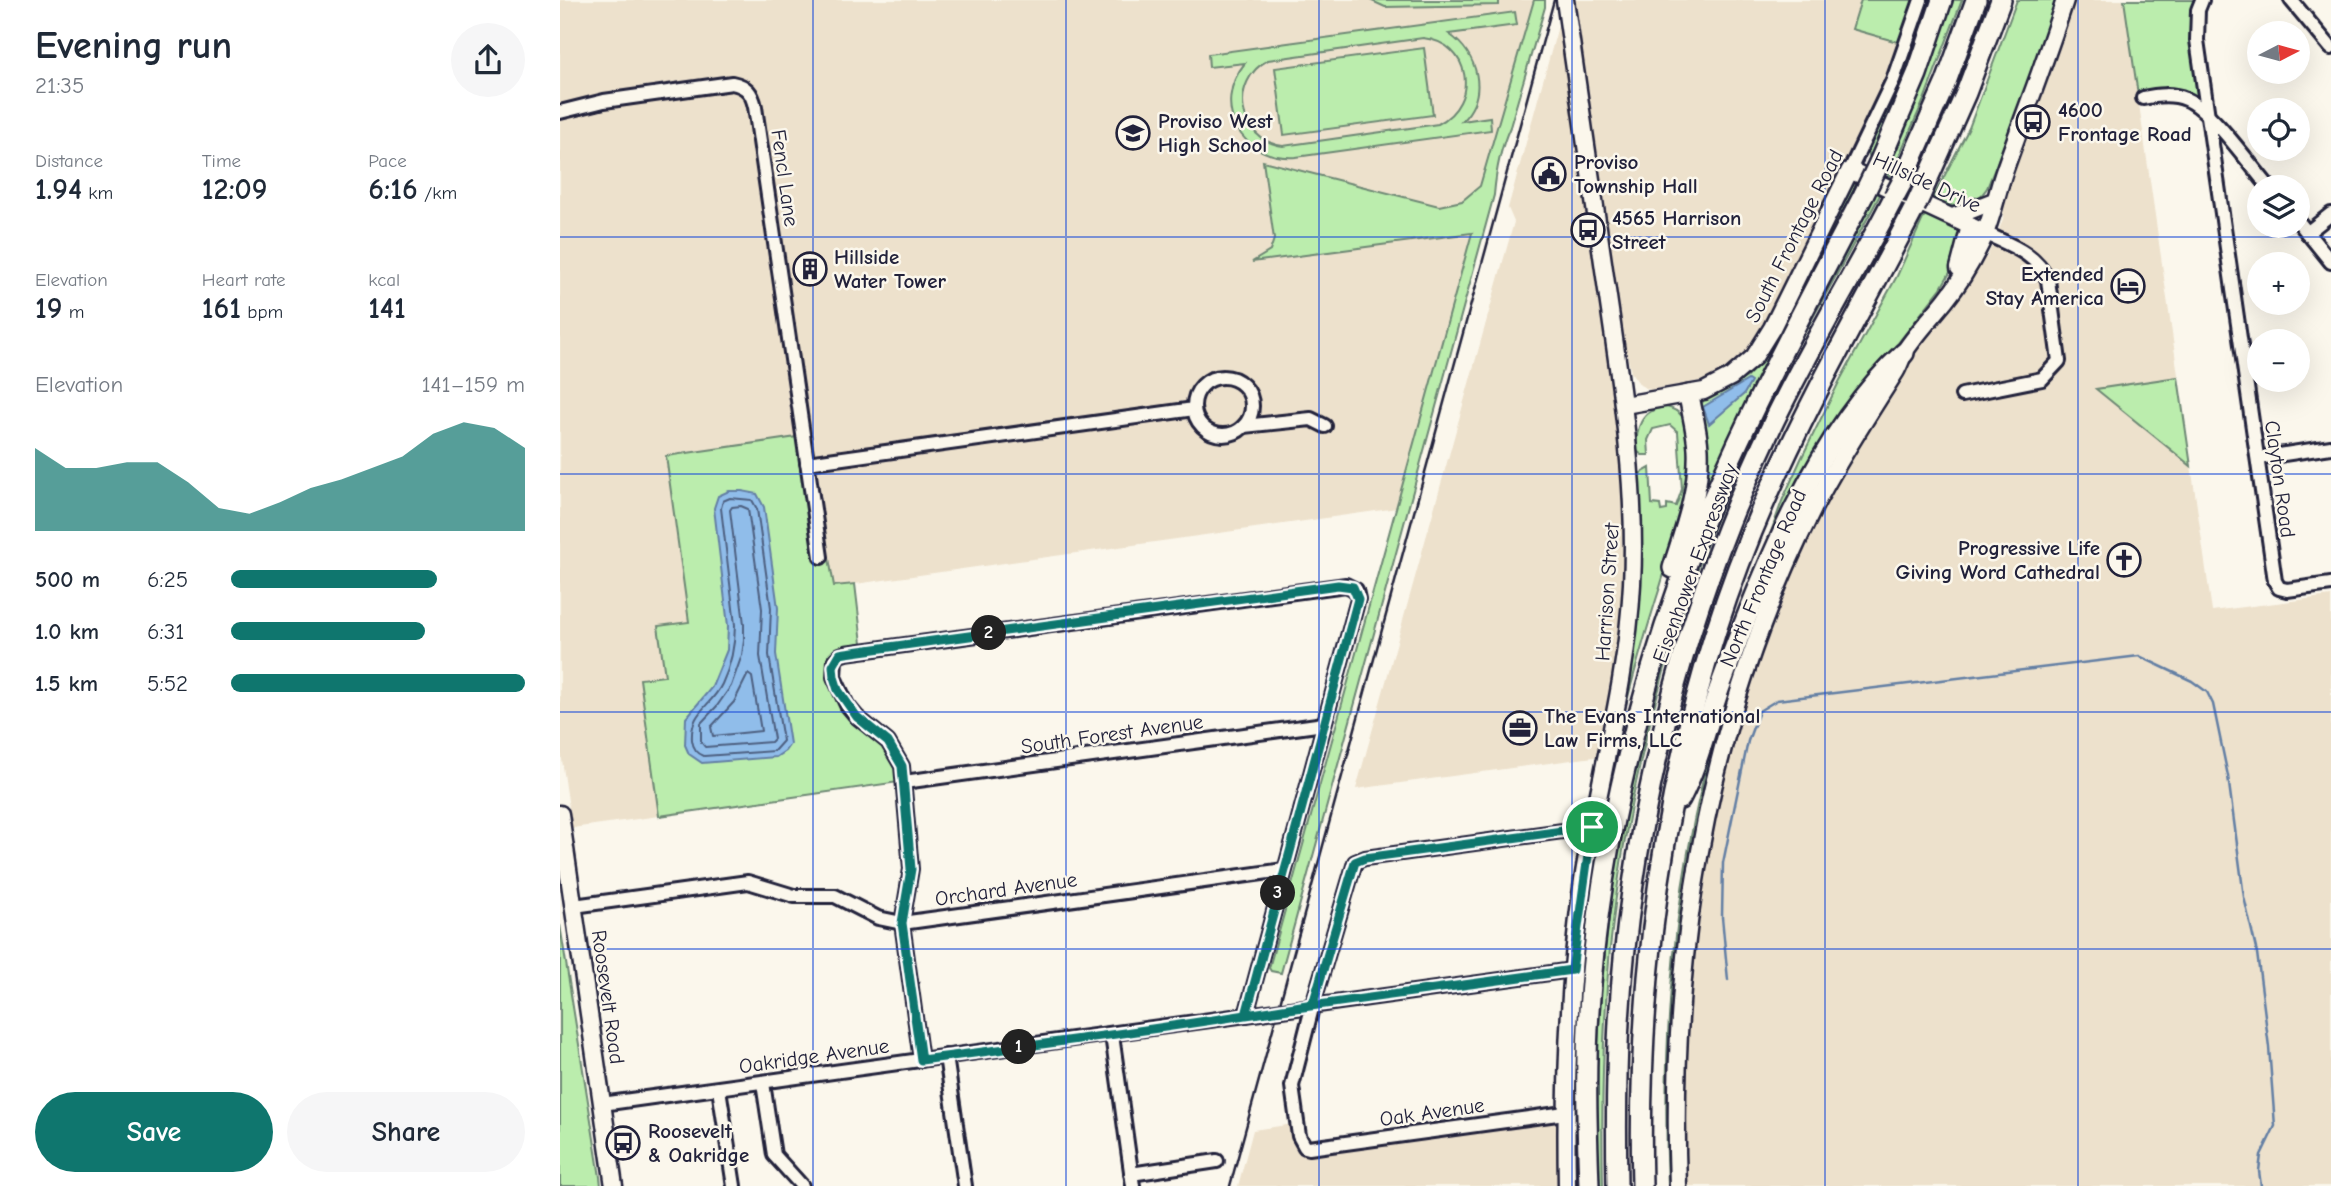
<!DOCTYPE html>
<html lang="en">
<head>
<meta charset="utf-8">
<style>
  :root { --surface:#fff; --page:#f6f6f7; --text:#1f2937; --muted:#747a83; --accent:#0f766e }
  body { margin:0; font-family:"Comic Neue",sans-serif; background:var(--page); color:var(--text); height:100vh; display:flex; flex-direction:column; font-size:26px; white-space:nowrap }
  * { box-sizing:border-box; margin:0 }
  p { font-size:23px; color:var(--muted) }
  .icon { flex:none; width:38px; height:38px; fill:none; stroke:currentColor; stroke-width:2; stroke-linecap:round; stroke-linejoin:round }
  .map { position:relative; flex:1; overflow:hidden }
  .side { display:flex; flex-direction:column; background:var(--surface); width:560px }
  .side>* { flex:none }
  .needle { width:46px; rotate:84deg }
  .tools { position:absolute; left:1687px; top:21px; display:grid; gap:14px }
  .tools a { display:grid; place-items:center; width:63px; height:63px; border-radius:50%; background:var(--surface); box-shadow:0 7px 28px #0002; font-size:35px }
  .pin { position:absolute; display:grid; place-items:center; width:60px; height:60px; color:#fff; margin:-30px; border:4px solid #fff; border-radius:50%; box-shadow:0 2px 7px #0007 }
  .km { position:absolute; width:35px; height:35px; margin:-18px; border-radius:50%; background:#222; color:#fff; font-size:19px; line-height:35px; text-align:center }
  .round { display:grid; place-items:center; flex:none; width:74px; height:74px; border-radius:37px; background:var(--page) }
  .summary { display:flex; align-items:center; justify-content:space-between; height:119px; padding:0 35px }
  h1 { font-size:38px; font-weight:700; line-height:52px }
  .metrics { display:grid; grid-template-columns:repeat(3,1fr); gap:10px; height:119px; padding:7px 35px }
  .metrics div { display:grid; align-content:center }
  .metrics b { font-size:30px; font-weight:700 }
  .metrics small { font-size:19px; font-weight:400 }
  .metrics p { font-size:19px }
  .chart { height:196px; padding:14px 35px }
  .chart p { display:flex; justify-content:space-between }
  .chart svg { width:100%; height:126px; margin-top:7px; fill:var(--accent); opacity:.7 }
  .primary-button { display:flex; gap:14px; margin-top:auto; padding:14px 35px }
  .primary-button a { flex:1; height:80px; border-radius:42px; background:var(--accent); color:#fff; font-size:28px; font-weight:700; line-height:80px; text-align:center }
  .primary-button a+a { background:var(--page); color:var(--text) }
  ul { padding:0 35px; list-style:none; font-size:23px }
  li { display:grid; grid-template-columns:112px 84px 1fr; align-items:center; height:52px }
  li i { height:18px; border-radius:9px; background:var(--accent) }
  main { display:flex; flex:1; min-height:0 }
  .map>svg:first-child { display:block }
  .built { fill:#ede1cc }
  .green { fill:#bbedad; stroke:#6e8874; stroke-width:2; fill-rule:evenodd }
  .water { fill:#90bdea; stroke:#647fa4; stroke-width:2 }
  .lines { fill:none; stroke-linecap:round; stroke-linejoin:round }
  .shore { stroke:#4e6081; stroke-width:2 }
  .stream { stroke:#647fa4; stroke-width:2.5 }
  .minor-casing { stroke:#22223b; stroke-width:18 }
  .major-casing { stroke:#22223b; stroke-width:21 }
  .highway-casing { stroke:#22223b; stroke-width:24 }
  .minor { stroke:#fbf7ec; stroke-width:12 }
  .major { stroke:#fbf7ec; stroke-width:16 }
  .highway { stroke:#fbf7ec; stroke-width:19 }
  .rail { stroke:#22223b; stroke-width:2.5 }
  .highway-bridge-casing { stroke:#22223b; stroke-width:24; stroke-linecap:butt }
  .highway-bridge { stroke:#fbf7ec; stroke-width:19 }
  .route-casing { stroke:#fff; stroke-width:14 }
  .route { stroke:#0f766e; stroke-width:9 }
  .grid { fill:none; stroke:#1d4ed8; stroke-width:2; stroke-opacity:0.55 }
  .labels { text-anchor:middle; stroke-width:5; stroke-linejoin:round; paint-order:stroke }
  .poi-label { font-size:21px; font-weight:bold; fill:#22223b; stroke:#fbf7ec; text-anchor:start }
  .street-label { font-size:21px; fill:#22223b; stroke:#fbf7ec }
</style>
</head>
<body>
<main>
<section class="side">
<div class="summary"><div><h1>Evening run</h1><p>21:35</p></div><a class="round"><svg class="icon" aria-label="share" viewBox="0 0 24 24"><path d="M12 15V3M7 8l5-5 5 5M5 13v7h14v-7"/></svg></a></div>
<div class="metrics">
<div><p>Distance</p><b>1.94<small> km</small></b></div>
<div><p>Time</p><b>12:09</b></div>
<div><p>Pace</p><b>6:16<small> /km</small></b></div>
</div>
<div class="metrics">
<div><p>Elevation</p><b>19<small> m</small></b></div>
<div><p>Heart rate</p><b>161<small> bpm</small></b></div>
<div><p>kcal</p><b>141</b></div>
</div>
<div class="chart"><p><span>Elevation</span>141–159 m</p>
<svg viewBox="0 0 160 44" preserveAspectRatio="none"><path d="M0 44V15L10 22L20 22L30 20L40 20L50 27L60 36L70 38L80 34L90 29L100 26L110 22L120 18L130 10L140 6L150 8L160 15V44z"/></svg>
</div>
<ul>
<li><b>500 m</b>6:25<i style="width:70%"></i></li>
<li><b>1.0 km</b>6:31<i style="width:66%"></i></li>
<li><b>1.5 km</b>5:52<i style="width:100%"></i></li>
</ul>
<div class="primary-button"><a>Save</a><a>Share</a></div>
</section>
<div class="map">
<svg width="1771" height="1186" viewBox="0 0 1771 1186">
  <rect width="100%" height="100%" fill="#fbf7ec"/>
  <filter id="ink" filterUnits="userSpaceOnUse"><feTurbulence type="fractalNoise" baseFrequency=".0143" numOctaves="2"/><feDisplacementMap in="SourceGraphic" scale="14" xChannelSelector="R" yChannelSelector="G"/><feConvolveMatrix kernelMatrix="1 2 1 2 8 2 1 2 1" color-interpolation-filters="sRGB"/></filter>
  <g filter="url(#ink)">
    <!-- built -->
    <g class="built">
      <path d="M 0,0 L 974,0 L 920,186 L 902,201 L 879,206 L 703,162 L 714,239 L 710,251 L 695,262 L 912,232 L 837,508 L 274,587 L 255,560 L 106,456 L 129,622 L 105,676 L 80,679 L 99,816 L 12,828 L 0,746 Z"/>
      <path d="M 1012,0 L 1354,0 L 1341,43 L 1308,118 L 1195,341 L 1174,364 L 1146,380 L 1090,390 L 1080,385 L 1071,372 L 1065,346 L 1033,122 Z"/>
      <path d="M 1510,0 L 1564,0 L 1652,611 L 1771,596 L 1771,1186 L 1123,1186 L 1126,1003 L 1144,860 L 1187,680 L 1242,538 L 1359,343 L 1419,260 L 1427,257 L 1443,220 L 1444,198 L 1456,157 Z"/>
      <path d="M 1003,8 L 1068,502 L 1064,633 L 1041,756 L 796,789 L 954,222 L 948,208 Z"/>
      <path d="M 985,1121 L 995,1123 L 998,1126 L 1002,1186 L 678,1186 L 693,1130 L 733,1124 L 739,1145 Z"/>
    </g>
    <!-- green -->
    <g class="green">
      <path d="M 810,0 L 939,0 L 939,5 L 825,7 Z"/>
      <path d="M 974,0 L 985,0 L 985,7 L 950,127 C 940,149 936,171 934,195 L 721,973 L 711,971 L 709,968 L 912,233 L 692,262 L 710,251 L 714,239 L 703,161 L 879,206 L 902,201 L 920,186 Z"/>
      <path d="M 1301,0 L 1354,0 L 1341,43 L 1292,29 Z"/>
      <path d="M 1368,0 L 1372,0 L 1344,82 L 1310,161 L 1308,149 L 1345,66 Z"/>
      <path d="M 1390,0 L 1402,0 L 1364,100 L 1329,178 L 1326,167 Z"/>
      <path d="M 1457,0 L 1498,0 L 1467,88 L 1427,188 C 1412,211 1396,209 1372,200 L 1409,128 Z"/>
      <path d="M 1564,0 L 1635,0 L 1633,36 L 1638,98 L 1627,93 L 1578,95 Z"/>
      <path d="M 955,12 L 957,25 L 889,34 C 918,54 929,94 902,121 L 930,117 L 931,130 L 736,157 C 681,161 650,106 685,63 L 649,67 L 648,54 ZM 863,38 C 911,43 920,102 878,124 L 723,146 C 677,140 669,81 708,60 Z"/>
      <path d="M 864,48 L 873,115 L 724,135 L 715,68 Z"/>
      <path d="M 1295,184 L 1298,185 L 1213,348 L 1258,250 L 1288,190 Z"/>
      <path d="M 1322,191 C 1277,277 1226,360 1186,449 C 1116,606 1067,776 1050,948 C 1043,1027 1041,1106 1043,1186 L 1037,1186 C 1030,976 1060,764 1134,567 C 1182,438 1250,316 1313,194 Z"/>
      <path d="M 1366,212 L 1403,231 L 1392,269 L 1381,288 L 1320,366 L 1201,560 L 1222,501 L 1241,459 L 1279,382 L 1337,276 Z"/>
      <path d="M 1206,355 L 1209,357 L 1141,500 L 1140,407 L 1144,399 L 1187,377 Z"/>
      <path d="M 1618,377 L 1631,466 L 1536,389 Z"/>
      <path d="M 1106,407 C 1138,414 1133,456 1131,482 C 1123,516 1111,550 1101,584 C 1087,628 1074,672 1063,717 C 1026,871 1012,1028 1016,1186 L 1012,1186 C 1008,1076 1015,966 1032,858 C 1043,788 1064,719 1073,649 C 1080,591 1081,532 1079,474 L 1090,468 L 1092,504 L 1100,505 L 1101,511 L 1107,510 L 1107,504 L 1116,506 L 1122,489 L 1118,432 L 1110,425 L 1093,429 L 1088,440 L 1089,455 L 1082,455 L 1077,451 C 1075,429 1081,409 1106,407 Z"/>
      <path d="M 237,437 L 254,560 L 269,558 L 274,586 L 295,584 L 302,643 L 284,645 L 271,656 C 257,698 300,716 322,743 C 332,755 337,767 339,782 L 99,816 L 80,679 L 105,676 L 98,626 L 129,622 L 106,456 Z"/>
      <path d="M 1190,634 L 1167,704 L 1146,788 L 1112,1186 L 1108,1186 C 1101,1025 1116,858 1164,703 C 1171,680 1181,657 1190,634 Z"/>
      <path d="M 0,925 L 40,1177 L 41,1186 L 0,1186 Z"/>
    </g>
    <!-- water -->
    <g class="water">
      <path d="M 1188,380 L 1191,382 L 1184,394 L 1149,424 L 1143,407 Z"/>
      <path d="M 169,491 L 182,491 L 197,494 L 204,507 L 218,608 L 216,654 L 230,744 L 225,751 L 216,757 L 142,763 L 129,754 L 125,745 L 126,718 L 152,687 L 167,650 L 168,626 L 154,508 L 158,496 Z"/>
    </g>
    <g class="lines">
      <!-- shore -->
      <g class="shore">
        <path d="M 170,498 L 192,500 L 197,509 L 211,608 L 209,655 L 223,741 L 214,751 L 144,756 C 136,753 133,748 132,740 C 130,711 151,707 162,684 C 171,665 175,646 175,625 L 161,508 L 163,501 Z"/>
        <path d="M 181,506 L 188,509 L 202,609 L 200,656 L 214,739 L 211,742 L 145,747 L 141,742 L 141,723 L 157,706 L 171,686 L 182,655 L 184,641 L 184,624 L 170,510 L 172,507 Z"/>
        <path d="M 188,674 L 192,677 L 201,731 L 153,736 L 151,727 L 174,702 Z"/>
      </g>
      <!-- stream -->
      <path class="stream" d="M 1168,980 L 1162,917 L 1163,863 L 1188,741 L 1199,711 L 1217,700 L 1579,656 L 1632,681 L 1647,692 L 1653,704 L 1668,776 L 1684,897 L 1697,953 L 1709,1047 L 1715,1126 L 1701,1155 L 1699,1171 L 1701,1186"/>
      <defs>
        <g id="minor">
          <path d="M 1642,0 L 1638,10 L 1637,40 L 1715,581 L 1719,588 L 1727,590 L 1771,584"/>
          <path d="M 1731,0 L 1771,48"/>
          <path d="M 1583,98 C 1597,95 1612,93 1626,99 C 1651,109 1690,165 1709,187"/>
          <path d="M 0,112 L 44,101 L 172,83 C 187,86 192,93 195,107 L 261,557"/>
          <path d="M 1290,170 L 1333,80 L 1361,0"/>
          <path d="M 1738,221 L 1771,262"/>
          <path d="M 1747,233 L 1771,214"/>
          <circle cx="663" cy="406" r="29"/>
          <path d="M 1402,395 L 1482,379 L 1499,361 L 1488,280 C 1476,253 1450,245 1425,233"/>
          <path d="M 684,426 L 751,419 L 765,426"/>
          <path d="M 1698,458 L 1771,447"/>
          <path d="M 247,463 L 634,409"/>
          <path d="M 344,782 L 764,724"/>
          <path d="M 14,906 L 188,882 L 234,896 L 275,896 L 318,918 L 342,923 L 724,870"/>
          <path d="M 552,1035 L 573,1186"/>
          <path d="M 386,1056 L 405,1186"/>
          <path d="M 361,1060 L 342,923 L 351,869 L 342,766 L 328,742 L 297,717 L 287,705 L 274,677 L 275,660 L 280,655 L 286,653 L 786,585 L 796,590 L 798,599 L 686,1015"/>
          <path d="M 203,1083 L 214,1155 L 242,1186"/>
          <path d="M 159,1089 L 174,1186"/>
          <path d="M 42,1104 L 1012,970"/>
          <path d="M 1005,1113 L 749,1148 L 745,1147 L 739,1136 L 732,1086 L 753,1004 L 795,862 L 805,858 L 1032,827"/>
          <path d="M 571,1174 L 657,1161"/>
        </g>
        <g id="major">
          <path d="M 1005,0 C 1020,99 1034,198 1048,297 C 1062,393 1077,488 1072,584 C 1067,685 1038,781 1023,880 C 1008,982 1005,1084 1007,1186"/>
          <path d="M 1393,217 L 1434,201"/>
          <path d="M 1399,268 L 1410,226"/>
          <path d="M 1064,405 L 1144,391 L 1171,377 L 1194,357 L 1212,328 L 1290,170 L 1425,233"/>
          <path d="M 0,814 L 54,1186"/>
          <path d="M 1118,1186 C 1109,948 1147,718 1255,505 C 1279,459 1307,417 1334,374 C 1339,367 1341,358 1345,351 C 1357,333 1372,317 1385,301 C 1398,285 1410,265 1419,247 C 1430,228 1437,191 1445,169 C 1465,112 1487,57 1505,0"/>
        </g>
        <g id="highway">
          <path d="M 1319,163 L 1357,74 L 1382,0"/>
          <path d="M 1341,184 L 1386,82 L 1416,0"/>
          <path d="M 1361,194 L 1406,93 L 1441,0"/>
          <path d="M 1113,568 C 1125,530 1140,490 1138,449 C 1137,431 1132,413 1129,395"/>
          <path d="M 1120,799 C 1139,763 1147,722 1161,684 C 1201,576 1257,432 1344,353"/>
          <path d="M 1029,1186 C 1027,1128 1025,1069 1029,1011 C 1038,864 1072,716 1122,577 C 1170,444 1239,320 1304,194"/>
          <path d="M 1057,1186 C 1056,1131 1056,1076 1059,1022 C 1071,815 1124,608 1214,421 C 1251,344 1296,272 1334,197"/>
          <path d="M 1082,1186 C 1076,953 1111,714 1206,499 C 1250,398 1305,304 1355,207"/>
        </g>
      </defs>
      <!-- minor casing -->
      <use href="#minor" class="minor-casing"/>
      <!-- major casing -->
      <use href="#major" class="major-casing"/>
      <!-- highway casing -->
      <use href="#highway" class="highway-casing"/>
      <!-- minor -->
      <use href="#minor" class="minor"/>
      <!-- major -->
      <use href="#major" class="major"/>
      <!-- highway -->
      <use href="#highway" class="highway"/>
      <!-- rail -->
      <path class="rail" d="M 670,1186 L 994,0"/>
      <defs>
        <g id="highway-bridge">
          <path d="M 1304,194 L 1319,163"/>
          <path d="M 1334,197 L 1341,184"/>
          <path d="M 1355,207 L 1361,194"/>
        </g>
      </defs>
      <!-- highway-bridge casing -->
      <use href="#highway-bridge" class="highway-bridge-casing"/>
      <!-- highway-bridge -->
      <use href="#highway-bridge" class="highway-bridge"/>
    </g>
  </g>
  <g class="lines" filter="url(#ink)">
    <defs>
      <path id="route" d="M 1032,827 L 805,858 L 795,862 L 753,1004 C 623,1026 492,1043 361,1060 L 342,923 L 351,869 L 342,766 L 328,742 L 297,717 L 278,690 L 274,677 L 273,666 L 280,654 L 286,653 L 778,585 L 793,587 L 798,599 L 686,1015 L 1012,970 L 1032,827"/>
    </defs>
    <!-- route casing -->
    <use href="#route" class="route-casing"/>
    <!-- route -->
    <use href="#route" class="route"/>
  </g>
  <!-- grid -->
  <path class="grid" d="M 253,0 L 253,1186M 506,0 L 506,1186M 759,0 L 759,1186M 1012,0 L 1012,1186M 1265,0 L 1265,1186M 1518,0 L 1518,1186M 0,237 L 1771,237M 0,474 L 1771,474M 0,712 L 1771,712M 0,949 L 1771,949"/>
  <!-- icons -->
  <defs>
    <symbol id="bus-ring" viewBox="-11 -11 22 22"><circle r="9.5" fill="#fbf7ec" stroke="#22223b" stroke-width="1.5"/><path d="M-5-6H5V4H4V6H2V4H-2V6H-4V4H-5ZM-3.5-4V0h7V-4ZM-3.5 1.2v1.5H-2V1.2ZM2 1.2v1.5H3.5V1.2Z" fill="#22223b"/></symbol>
    <symbol id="school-ring" viewBox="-11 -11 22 22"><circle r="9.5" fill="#fbf7ec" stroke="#22223b" stroke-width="1.5"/><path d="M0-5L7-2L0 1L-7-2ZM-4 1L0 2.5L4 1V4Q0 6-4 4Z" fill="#22223b"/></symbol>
    <symbol id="civic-ring" viewBox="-11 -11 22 22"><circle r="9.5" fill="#fbf7ec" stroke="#22223b" stroke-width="1.5"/><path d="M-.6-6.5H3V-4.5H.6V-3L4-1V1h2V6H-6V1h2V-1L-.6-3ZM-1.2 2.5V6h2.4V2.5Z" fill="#22223b"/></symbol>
    <symbol id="building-ring" viewBox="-11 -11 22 22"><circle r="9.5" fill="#fbf7ec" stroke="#22223b" stroke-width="1.5"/><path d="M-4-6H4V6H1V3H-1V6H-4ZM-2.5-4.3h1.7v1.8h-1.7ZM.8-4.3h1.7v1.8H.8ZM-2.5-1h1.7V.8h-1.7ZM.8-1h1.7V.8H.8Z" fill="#22223b"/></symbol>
    <symbol id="hotel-ring" viewBox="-11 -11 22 22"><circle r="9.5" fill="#fbf7ec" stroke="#22223b" stroke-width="1.5"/><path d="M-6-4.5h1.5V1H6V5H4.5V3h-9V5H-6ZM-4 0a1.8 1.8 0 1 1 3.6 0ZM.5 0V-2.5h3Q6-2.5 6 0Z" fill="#22223b"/></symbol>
    <symbol id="church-ring" viewBox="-11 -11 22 22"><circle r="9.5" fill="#fbf7ec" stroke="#22223b" stroke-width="1.5"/><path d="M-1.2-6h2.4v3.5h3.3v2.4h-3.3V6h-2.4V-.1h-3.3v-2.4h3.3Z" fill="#22223b"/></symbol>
    <symbol id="office-ring" viewBox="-11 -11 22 22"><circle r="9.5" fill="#fbf7ec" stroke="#22223b" stroke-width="1.5"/><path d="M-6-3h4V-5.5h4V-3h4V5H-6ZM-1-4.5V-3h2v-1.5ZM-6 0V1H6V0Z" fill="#22223b"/></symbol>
  </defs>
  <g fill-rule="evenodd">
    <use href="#bus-ring" x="1454" y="103" width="38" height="38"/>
    <use href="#school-ring" x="554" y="114" width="38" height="38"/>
    <use href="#civic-ring" x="970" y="155" width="38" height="38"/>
    <use href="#bus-ring" x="1009" y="211" width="38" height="38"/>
    <use href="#building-ring" x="231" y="250" width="38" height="38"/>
    <use href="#hotel-ring" x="1549" y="267" width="38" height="38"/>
    <use href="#church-ring" x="1545" y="541" width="38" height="38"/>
    <use href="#office-ring" x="941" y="709" width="38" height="38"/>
    <use href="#bus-ring" x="44" y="1124" width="38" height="38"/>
  </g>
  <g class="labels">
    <!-- poi labels -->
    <g class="poi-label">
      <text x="1498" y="117">4600<tspan x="1498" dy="24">Frontage Road</tspan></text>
      <text x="598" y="128">Proviso West<tspan x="598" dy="24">High School</tspan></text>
      <text x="1014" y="169">Proviso<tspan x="1014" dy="24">Township Hall</tspan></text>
      <text x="1052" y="225">4565 Harrison<tspan x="1052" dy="24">Street</tspan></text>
      <text x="274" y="264">Hillside<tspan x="274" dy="24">Water Tower</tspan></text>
      <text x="1544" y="281" text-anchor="end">Extended<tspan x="1544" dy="24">Stay America</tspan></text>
      <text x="1540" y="555" text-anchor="end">Progressive Life<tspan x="1540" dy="24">Giving Word Cathedral</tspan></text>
      <text x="984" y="723">The Evans International<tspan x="984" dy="24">Law Firms, LLC</tspan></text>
      <text x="88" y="1138">Roosevelt<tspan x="88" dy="24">&amp; Oakridge</tspan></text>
    </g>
    <!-- street labels -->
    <g class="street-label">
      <text transform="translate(225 178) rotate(82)" y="7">Fencl Lane</text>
      <text transform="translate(1367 182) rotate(25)" y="7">Hillside Drive</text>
      <text transform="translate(1234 236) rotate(-63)" y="7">South Frontage Road</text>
      <text transform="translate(1720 479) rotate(82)" y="7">Clayton Road</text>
      <text transform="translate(1135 563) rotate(-70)" y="7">Eisenhower Expressway</text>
      <text transform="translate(1203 578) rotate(-67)" y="7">North Frontage Road</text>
      <text transform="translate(1047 592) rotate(-86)" y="7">Harrison Street</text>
      <text transform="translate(552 734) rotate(-8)" y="7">South Forest Avenue</text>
      <text transform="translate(446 889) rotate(-8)" y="7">Orchard Avenue</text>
      <text transform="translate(48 997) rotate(82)" y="7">Roosevelt Road</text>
      <text transform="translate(254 1056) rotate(-8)" y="7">Oakridge Avenue</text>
      <text transform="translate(872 1112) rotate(-8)" y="7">Oak Avenue</text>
    </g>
  </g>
</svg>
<div class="tools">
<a><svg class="needle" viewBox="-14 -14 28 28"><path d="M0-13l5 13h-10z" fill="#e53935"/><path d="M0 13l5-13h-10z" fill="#747a83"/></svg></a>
<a><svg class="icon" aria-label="locate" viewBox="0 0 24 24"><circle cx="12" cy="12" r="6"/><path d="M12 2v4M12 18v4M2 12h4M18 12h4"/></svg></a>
<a><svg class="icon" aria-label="layers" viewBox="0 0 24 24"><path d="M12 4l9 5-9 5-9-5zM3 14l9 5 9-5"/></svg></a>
<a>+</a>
<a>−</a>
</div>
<div class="pin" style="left:1032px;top:827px;background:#1e9e55"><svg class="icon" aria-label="arrive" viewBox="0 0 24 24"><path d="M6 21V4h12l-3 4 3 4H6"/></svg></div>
<b class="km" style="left:459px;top:1047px">1</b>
<b class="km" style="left:429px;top:633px">2</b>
<b class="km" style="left:718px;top:893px">3</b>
</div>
</main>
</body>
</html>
